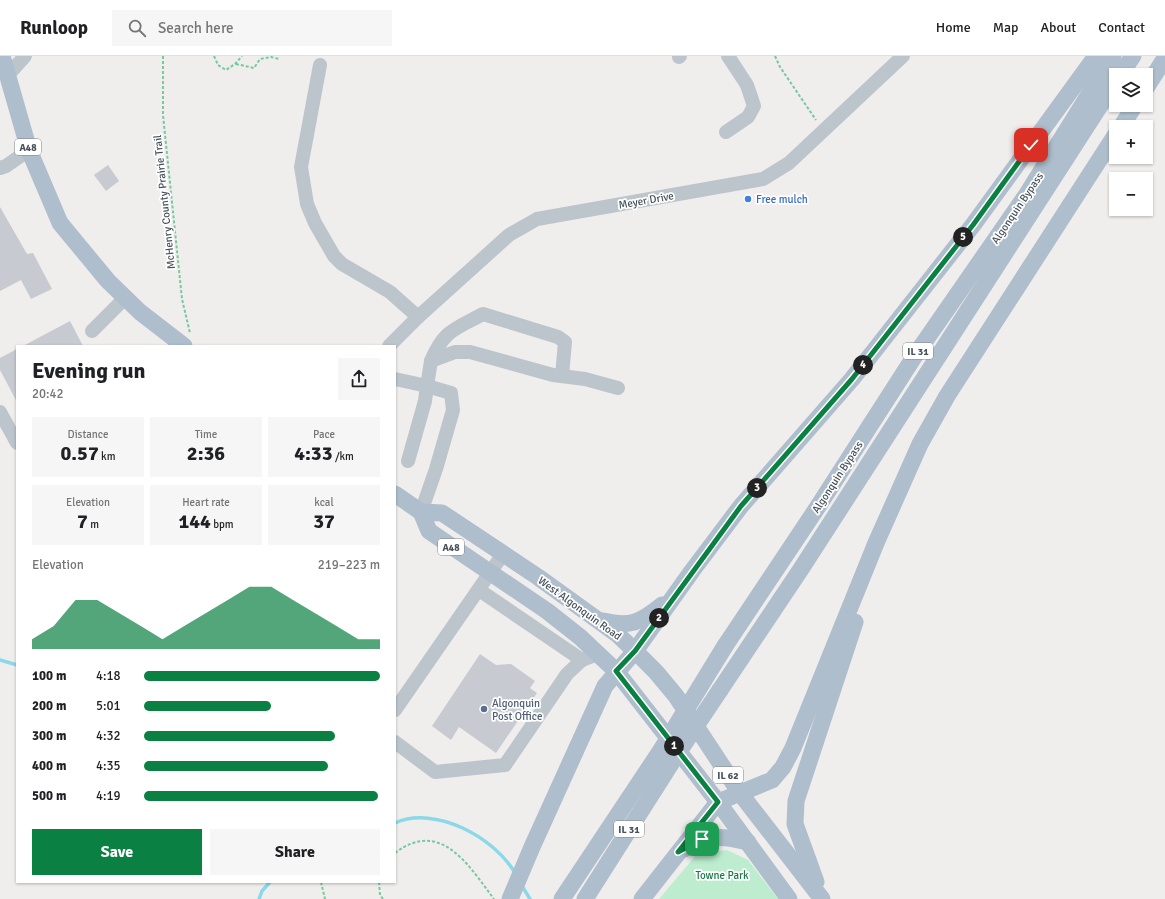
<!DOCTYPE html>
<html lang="en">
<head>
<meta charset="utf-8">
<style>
  :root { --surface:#fff; --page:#f6f6f6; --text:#202124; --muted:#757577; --line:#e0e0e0; --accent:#0b8043 }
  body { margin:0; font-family:Signika,sans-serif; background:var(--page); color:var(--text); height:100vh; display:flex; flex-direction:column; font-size:15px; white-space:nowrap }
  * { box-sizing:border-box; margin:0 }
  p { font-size:13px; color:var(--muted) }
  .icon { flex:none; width:22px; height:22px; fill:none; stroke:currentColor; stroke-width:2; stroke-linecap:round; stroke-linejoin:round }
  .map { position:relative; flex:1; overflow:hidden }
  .side { position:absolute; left:16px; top:289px; width:380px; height:538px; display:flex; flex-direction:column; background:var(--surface); border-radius:0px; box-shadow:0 1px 3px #0004 }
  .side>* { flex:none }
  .fabs { position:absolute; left:1109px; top:12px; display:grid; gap:8px }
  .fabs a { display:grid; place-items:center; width:44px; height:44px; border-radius:0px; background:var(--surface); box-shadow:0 1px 3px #0004; font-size:20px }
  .pin { position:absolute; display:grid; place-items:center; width:34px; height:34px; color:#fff; margin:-17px; border-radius:8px; box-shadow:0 2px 6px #0006 }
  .km { position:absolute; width:20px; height:20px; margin:-10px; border-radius:50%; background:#222; color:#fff; font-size:11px; line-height:20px; text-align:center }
  .round { display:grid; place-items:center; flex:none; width:42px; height:42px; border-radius:0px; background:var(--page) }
  .summary { display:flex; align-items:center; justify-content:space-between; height:68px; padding:0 16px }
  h1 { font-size:22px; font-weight:700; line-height:30px }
  .stats { display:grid; grid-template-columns:repeat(3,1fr); gap:6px; height:68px; padding:4px 16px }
  .stats div { display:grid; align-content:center; border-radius:0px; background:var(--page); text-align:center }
  .stats b { font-size:20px; font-weight:700 }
  .stats small { font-size:11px; font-weight:400 }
  .stats p { font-size:11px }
  .chart { height:112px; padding:8px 16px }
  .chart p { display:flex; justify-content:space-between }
  .chart svg { width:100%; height:72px; margin-top:4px; fill:var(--accent); opacity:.7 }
  .cta { display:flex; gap:8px; margin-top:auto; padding:8px 16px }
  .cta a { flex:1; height:46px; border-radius:0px; background:var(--accent); color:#fff; font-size:16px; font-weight:700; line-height:46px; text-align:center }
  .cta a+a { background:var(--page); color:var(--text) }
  ul { padding:0 16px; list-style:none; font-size:13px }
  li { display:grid; grid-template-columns:64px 48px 1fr; align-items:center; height:30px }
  li i { height:10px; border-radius:5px; background:var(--accent) }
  header { display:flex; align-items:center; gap:24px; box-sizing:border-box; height:56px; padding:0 20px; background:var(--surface); border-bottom:1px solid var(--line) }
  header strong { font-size:19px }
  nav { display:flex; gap:22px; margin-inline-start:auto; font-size:14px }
  .search { width:280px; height:36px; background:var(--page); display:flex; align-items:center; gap:10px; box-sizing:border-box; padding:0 14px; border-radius:0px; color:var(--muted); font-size:15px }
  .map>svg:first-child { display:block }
  .green { fill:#bdedce }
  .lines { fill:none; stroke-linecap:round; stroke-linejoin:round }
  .stream { stroke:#8bd8e8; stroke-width:3.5 }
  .building { fill:#c7cad0 }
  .path { stroke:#76c99d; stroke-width:2; stroke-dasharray:3 2; stroke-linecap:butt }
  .minor { stroke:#bcc5cc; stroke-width:14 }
  .major { stroke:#aebecc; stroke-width:17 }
  .major-bridge { stroke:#aebecc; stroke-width:17 }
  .route-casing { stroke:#fff; stroke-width:8 }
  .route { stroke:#0b8043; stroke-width:5 }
  .shop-dot { fill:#3f7fe0; stroke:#fff; stroke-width:1.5 }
  .service-dot { fill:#5c6f8a; stroke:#fff; stroke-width:1.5 }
  .labels { text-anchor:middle; stroke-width:3.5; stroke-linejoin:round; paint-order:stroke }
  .shield { fill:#fff; stroke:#7e858c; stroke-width:1 }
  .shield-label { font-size:10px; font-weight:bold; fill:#46515a }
  .shop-label { font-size:11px; fill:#366cbe; stroke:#fff; text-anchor:start }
  .street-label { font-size:11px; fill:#46515a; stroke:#fff }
  .service-label { font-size:11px; fill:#4e5e75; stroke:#fff; text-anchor:start }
  .park-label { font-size:11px; fill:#1a7946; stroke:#fff }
</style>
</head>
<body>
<header>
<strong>Runloop</strong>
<div class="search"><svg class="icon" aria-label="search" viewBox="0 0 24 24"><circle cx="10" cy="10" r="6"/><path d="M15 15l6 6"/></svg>Search here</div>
<nav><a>Home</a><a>Map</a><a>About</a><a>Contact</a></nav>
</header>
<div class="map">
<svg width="1165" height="843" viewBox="0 0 1165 843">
  <rect width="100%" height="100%" fill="#f0eded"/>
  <!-- green -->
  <path class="green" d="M 727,794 L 748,804 L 778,843 L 659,843 L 697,798 Z"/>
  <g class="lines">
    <!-- stream -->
    <g class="stream">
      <path d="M 0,604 L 17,609"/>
      <path d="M 395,767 C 435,749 494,781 515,817"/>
      <path d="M 522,830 L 530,843"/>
      <path d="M 259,843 L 262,835 L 270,826"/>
    </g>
  </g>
  <!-- building -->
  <g class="building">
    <path d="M 108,109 L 119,125 L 106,135 L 94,119 Z"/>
    <path d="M 0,151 L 27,198 L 33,197 L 52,233 L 31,243 L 21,224 L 0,235 Z"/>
    <path d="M 70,265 L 83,290 L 23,290 Z"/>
    <path d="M 17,293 L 17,346 L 0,314 L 0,302 Z"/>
    <path d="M 480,598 L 496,609 L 511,608 L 535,625 L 530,632 L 537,637 L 496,697 L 459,671 L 451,684 L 432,670 Z"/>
  </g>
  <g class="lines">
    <!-- path -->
    <g class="path">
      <path d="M 163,0 L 163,59 L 182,243 L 190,277"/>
      <path d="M 214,0 L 218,9 L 226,14 L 235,8 L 242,0"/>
      <path d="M 775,0 L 780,11 L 816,64"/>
      <path d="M 236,8 L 254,12 L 260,3 L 271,1 L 279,3"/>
      <path d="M 395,797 C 441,762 469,810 494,843"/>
      <path d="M 321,826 L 325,843"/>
      <path d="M 379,826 L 380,839 L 383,843"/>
    </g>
    <!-- minor -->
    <g class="minor">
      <path d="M 679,1 L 680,0"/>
      <path d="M 320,9 L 301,111 L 307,148 L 315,167 L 334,200 L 342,208 L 390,236 L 418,261"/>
      <path d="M 8,19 L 25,0"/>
      <path d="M 726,76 L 748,61 L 754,50 L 747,29 L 728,0"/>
      <path d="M 0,112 L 6,110 L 29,94"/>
      <path d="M 92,275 L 125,242"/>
      <path d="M 389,290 L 418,261 L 509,179 L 537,163 L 763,123 L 789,107 L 903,0"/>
      <path d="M 431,305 C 444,274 455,273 483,258 L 558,281 L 565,286 L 562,320"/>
      <path d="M 395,323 L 427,330 L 431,305 L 455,296 L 470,296 L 553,319 L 585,323 L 618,332"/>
      <path d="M 0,356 L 17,387"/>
      <path d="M 408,405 L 425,345 L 427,330 L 451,337 L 453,354 L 436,413 L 421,456"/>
      <path d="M 479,534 L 582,604"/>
      <path d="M 395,654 L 503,498"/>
      <path d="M 395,686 L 435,716 L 505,709 L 567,618 L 582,604 L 598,598"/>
    </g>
    <!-- major -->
    <g class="major">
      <path d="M 2,0 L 29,94 L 60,167 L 108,225 L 140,256 L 184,290"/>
      <path d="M 1120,19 L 1133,0"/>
      <path d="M 1146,32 L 1165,2"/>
      <path d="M 1121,71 L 1135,49"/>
      <path d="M 395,438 L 421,456 L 429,475 L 547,555 L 580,581 L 616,615 L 718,746 L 789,843"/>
      <path d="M 421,456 L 442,457 L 538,521 L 617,578 L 635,595 L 656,616 L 676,640 L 740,737 L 822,843"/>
      <path d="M 603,565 C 630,572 641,566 662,549"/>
      <path d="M 725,590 L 819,449 L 916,298 L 1027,138 L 1113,0"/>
      <path d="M 720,634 L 801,513 L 1116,25"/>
      <path d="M 684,793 C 709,779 720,779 748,786"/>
      <path d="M 816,826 L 795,768 L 796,745 L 855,566"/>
      <path d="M 510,843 L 532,791 L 605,630 L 635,595 L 692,515 L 741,450 L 852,323 L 973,169 L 1096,0"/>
      <path d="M 562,843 L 663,691"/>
      <path d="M 585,843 L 674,703"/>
      <path d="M 642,843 L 718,746 L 772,724 L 783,711 L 793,692 L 876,487 L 920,388 L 947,340 L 1116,78"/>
    </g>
    <!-- major-bridge -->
    <g class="major-bridge">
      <path d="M 663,691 L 725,590"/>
      <path d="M 674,703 L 720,634"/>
    </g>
  </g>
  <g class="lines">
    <defs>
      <path id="route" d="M 702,783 L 678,796 L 718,746 L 616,615 L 635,595 L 741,450 L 852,323 L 973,169 L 1031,89"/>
    </defs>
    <!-- route casing -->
    <use href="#route" class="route-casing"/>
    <!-- route -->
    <use href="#route" class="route"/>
  </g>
  <!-- markers -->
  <circle class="shop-dot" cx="748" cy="143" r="4"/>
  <circle class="service-dot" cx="484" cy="653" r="4"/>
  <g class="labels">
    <!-- shield labels -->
    <g class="shield">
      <rect x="15" y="83" width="26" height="16" rx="3"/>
      <rect x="903" y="287" width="30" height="16" rx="3"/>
      <rect x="438" y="483" width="26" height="16" rx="3"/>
      <rect x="713" y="711" width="30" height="16" rx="3"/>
      <rect x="614" y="765" width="30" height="16" rx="3"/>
    </g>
    <g class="shield-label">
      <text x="28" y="95">A48</text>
      <text x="918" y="299">IL 31</text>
      <text x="451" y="495">A48</text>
      <text x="728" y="723">IL 62</text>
      <text x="629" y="777">IL 31</text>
    </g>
    <!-- shop labels -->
    <g class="shop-label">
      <text x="756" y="147">Free mulch</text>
    </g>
    <!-- street labels -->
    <g class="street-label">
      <text transform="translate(646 144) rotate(-10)" y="4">Meyer Drive</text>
      <text transform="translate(164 146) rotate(-96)" y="4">McHenry County Prairie Trail</text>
      <text transform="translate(1017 152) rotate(-56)" y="4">Algonquin Bypass</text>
      <text transform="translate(837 421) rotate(-57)" y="4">Algonquin Bypass</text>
      <text transform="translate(580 552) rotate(36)" y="4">West Algonquin Road</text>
    </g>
    <!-- service labels -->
    <g class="service-label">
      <text x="492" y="651">Algonquin<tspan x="492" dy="13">Post Office</tspan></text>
    </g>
    <!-- park labels -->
    <g class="park-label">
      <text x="722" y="823">Towne Park</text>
    </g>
  </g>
</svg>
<div class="fabs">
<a><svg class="icon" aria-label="layers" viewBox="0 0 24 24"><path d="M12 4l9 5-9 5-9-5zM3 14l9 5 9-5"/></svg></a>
<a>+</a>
<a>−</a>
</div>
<div class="pin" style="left:702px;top:783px;background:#1e9e55"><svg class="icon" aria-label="arrive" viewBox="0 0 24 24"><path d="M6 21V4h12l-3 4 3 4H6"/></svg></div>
<div class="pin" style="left:1031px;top:89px;background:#d93025"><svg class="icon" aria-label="check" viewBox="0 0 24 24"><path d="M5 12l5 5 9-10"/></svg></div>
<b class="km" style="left:674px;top:690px">1</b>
<b class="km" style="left:659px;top:562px">2</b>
<b class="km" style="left:757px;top:432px">3</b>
<b class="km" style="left:863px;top:309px">4</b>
<b class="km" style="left:963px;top:181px">5</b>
<section class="side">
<div class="summary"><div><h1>Evening run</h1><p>20:42</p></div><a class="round"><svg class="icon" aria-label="share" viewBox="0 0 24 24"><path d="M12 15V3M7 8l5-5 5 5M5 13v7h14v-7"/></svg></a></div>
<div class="stats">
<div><p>Distance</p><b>0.57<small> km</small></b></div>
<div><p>Time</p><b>2:36</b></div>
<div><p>Pace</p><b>4:33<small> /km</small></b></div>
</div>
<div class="stats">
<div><p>Elevation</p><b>7<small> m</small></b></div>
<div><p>Heart rate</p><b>144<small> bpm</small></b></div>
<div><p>kcal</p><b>37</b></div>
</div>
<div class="chart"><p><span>Elevation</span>219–223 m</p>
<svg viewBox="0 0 160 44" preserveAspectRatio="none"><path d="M0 44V38L10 30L20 14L30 14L40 22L50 30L60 38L70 30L80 22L90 14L100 6L110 6L120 14L130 22L140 30L150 38L160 38V44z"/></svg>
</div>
<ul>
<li><b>100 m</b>4:18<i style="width:100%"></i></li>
<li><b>200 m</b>5:01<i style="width:54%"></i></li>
<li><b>300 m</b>4:32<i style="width:81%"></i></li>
<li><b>400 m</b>4:35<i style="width:78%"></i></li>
<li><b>500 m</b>4:19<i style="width:99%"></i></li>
</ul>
<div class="cta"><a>Save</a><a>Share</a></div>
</section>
</div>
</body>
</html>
